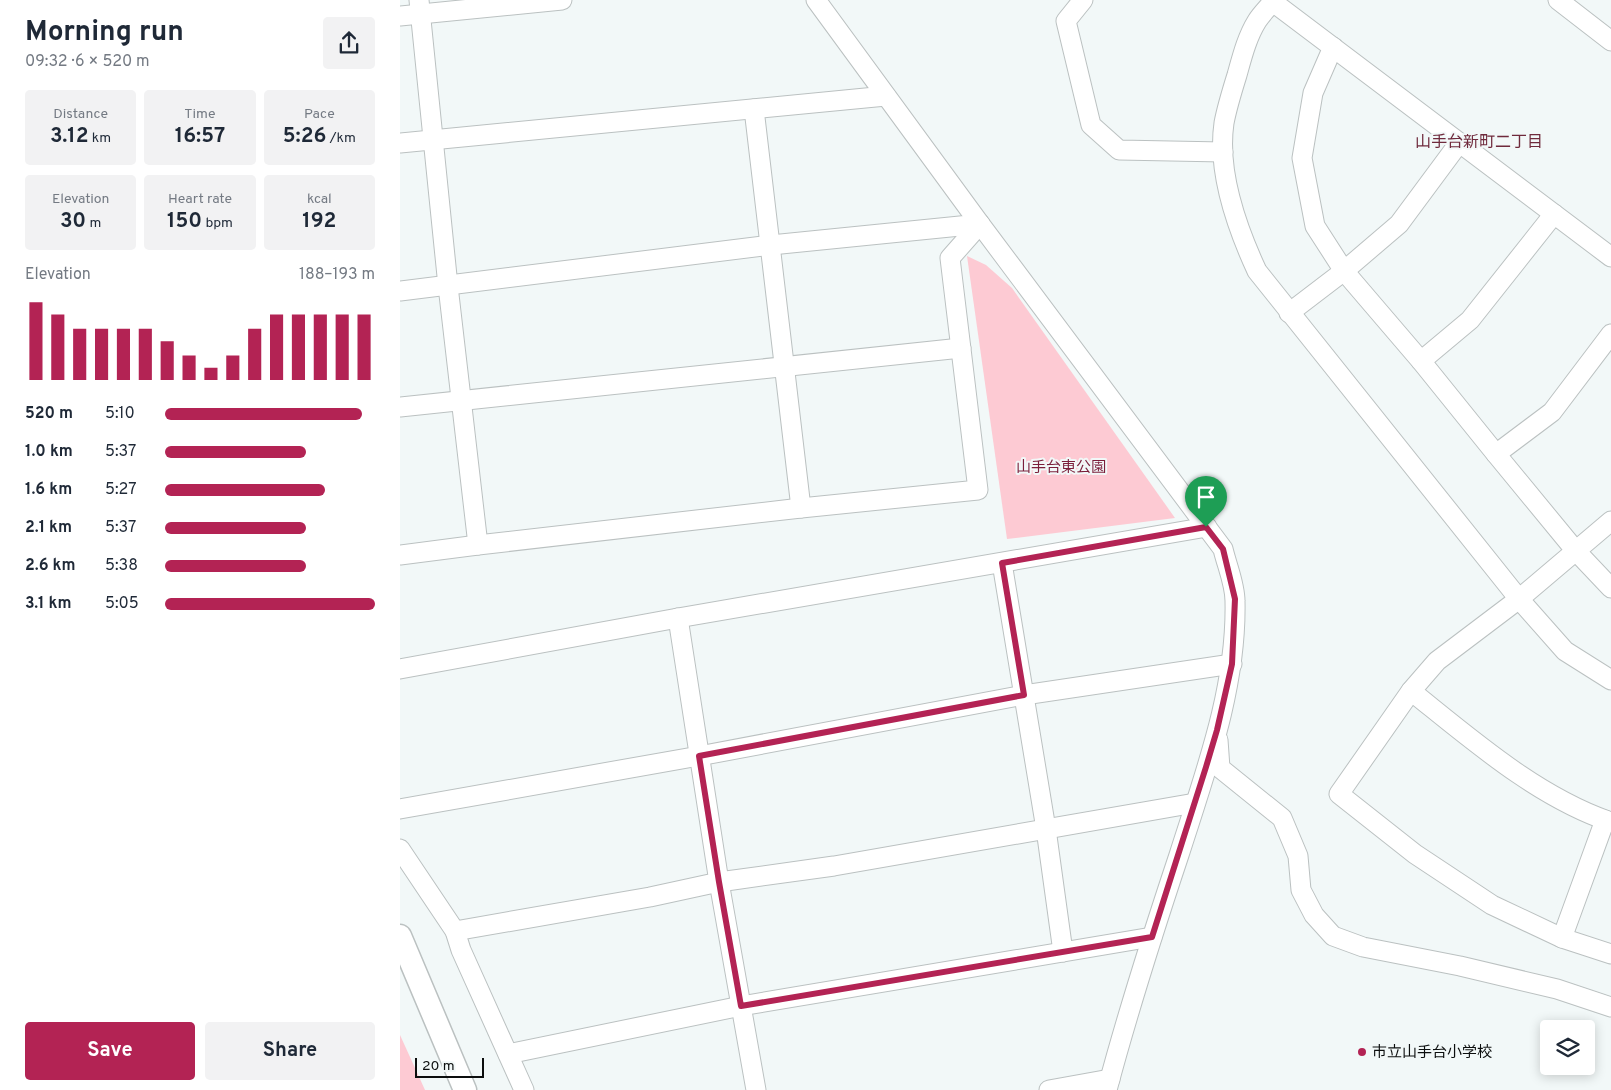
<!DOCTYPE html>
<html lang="en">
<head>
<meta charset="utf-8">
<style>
  :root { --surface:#fff; --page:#f2f2f3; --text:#1f2937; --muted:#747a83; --accent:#b32354 }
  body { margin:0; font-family:Overpass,"Noto Sans JP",sans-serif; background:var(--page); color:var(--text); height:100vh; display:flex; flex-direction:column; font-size:19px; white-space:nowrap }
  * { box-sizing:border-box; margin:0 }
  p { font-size:16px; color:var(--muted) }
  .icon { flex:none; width:28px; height:28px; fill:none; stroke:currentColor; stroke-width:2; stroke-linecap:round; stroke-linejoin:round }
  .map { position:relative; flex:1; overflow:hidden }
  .details { display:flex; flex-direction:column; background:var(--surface); width:400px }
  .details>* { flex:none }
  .controls { position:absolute; left:1140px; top:1020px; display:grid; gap:10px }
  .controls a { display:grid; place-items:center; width:55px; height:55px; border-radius:5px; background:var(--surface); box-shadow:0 2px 12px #0003; font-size:25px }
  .scale { position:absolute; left:15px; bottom:12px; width:69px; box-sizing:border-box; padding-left:5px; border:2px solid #0c0e0e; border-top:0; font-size:14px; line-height:18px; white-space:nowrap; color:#0c0e0e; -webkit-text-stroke:4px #f2f8f8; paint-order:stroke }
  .pin { position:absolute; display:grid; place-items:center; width:42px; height:42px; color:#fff; margin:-51px -21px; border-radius:50% 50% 50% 0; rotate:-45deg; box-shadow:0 0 5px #0007 }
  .pin .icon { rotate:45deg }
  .round { display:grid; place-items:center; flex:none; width:52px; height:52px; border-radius:5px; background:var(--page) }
  .head { display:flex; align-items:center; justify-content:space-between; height:85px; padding:0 25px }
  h1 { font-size:28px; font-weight:700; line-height:38px }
  .metrics { display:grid; grid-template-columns:repeat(3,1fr); gap:8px; height:85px; padding:5px 25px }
  .metrics div { display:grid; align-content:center; border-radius:5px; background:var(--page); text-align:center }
  .metrics b { font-size:21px; font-weight:700 }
  .metrics small { font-size:14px; font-weight:400 }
  .metrics p { font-size:14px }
  .chart { height:140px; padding:10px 25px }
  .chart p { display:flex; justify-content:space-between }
  .chart svg { width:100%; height:90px; margin-top:5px; stroke:var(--accent); stroke-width:6 }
  .cta { display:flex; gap:10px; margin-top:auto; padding:10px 25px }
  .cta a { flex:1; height:58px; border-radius:5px; background:var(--accent); color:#fff; font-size:20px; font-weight:700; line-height:58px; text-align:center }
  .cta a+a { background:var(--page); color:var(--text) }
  ul { padding:0 25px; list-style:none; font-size:16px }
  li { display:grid; grid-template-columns:80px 60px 1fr; align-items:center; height:38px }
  li i { height:12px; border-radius:6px; background:var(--accent) }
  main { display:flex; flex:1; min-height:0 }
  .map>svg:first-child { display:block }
  .green { fill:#fdcad3 }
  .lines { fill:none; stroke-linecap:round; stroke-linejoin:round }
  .minor-casing { stroke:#bbc1c1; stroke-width:21 }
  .tertiary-casing { stroke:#bbc1c1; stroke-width:25 }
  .minor { stroke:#fff; stroke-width:19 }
  .tertiary { stroke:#fff; stroke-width:22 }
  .route-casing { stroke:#fff; stroke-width:10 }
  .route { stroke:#b32354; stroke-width:6 }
  .poi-dot { fill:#b32354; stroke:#f2f8f8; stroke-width:2 }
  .labels { text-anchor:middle; stroke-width:4; stroke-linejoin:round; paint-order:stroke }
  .park-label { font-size:15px; fill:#7b1f3b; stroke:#f2f8f8 }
  .poi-label { font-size:15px; fill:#0c0e0e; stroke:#f2f8f8; text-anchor:start }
  .neighbourhood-label { font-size:16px; fill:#6f2a3c; stroke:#f2f8f8 }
</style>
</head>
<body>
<main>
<section class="details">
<div class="head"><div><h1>Morning run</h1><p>09:32 · 6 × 520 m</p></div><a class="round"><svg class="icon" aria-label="share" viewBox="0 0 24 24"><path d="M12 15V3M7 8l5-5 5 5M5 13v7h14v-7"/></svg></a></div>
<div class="metrics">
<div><p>Distance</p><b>3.12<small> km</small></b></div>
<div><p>Time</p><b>16:57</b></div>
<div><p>Pace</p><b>5:26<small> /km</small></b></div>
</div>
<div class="metrics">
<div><p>Elevation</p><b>30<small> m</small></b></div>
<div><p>Heart rate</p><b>150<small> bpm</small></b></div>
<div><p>kcal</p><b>192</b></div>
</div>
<div class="chart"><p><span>Elevation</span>188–193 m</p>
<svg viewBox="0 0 160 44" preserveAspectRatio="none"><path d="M5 44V6M15 44V12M25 44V19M35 44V19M45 44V19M55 44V19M65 44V25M75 44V32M85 44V38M95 44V32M105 44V19M115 44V12M125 44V12M135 44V12M145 44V12M155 44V12"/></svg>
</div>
<ul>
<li><b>520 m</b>5:10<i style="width:94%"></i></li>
<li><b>1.0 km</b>5:37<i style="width:67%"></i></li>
<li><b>1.6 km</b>5:27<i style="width:76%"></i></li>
<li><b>2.1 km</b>5:37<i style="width:67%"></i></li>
<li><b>2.6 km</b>5:38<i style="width:67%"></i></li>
<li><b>3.1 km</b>5:05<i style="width:100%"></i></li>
</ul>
<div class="cta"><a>Save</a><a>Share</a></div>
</section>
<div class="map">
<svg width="1211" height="1090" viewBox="0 0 1211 1090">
  <rect width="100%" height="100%" fill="#f2f8f8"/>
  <!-- green -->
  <g class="green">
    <path d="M 567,256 L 586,265 L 612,288 L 775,518 L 607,539 Z"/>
    <path d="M 0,1035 L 25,1090 L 0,1090 Z"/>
  </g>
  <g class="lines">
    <defs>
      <g id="minor">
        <path d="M 19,0 L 48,286 L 78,545"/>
        <path d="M 416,0 L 580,224 L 823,549 C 827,566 835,584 835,601 C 837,688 805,773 779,855 C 753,933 728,1011 707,1090"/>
        <path d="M 683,0 L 666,21 L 691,125 L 719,150 L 823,152"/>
        <path d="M 874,0 C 869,7 862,13 857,21 C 847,37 842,57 837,75 C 832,91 827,107 824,123 C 817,171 837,228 857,271 L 1119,599 L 1165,651 L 1211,680"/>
        <path d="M 1158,0 L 1211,41"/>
        <path d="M 873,2 L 1211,257"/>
        <path d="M 0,16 L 162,0"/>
        <path d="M 933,47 L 913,93 L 902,158 L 915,226 L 944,271 L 1021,361 L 1096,454 L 1175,550 L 1211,588"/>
        <path d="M 354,109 L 401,508"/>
        <path d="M 0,143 L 486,96"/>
        <path d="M 0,291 L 371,245 L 580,224"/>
        <path d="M 889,313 L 944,271 L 999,224 L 1059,143"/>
        <path d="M 1021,361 L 1070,320 L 1154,214"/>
        <path d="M 0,407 L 561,348"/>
        <path d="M 1096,454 L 1152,412 L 1211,334"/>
        <path d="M 1211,521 L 1119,599 L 1037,661 L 1011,691 L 939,794 L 1015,854 L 1092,905 L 1162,938 L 1211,954"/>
        <path d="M 0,555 L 78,545 L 401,508 L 578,490 L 550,258 L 580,224"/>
        <path d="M 602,563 L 646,829 L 663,952"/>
        <path d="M 278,618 L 319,882 L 356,1090"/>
        <path d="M 0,669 L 278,618 L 807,527"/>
        <path d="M 1011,691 C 1071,739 1137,797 1211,822"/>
        <path d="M 818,740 L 820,768 L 882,818 L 898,856 L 901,890 L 914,915 L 933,936 L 963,947 L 1060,966 L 1157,989 L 1211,1007"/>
        <path d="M 0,809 L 299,756 L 624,695 L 832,664"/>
        <path d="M 0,849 L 55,931 L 61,950 L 124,1090"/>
        <path d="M 55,931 L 250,897 L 319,882 L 434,866 L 795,803"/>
        <path d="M 1162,938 L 1205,820"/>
        <path d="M 108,1054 L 341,1006 L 752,937"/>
        <path d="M 649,1090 L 710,1079"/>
      </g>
      <path id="tertiary" d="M 0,936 L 65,1090"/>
    </defs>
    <!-- minor casing -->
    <use href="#minor" class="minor-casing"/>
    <!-- tertiary casing -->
    <use href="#tertiary" class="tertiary-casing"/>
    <!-- minor -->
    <use href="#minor" class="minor"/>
    <!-- tertiary -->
    <use href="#tertiary" class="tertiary"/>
  </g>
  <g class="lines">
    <defs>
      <path id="route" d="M 806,527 L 823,549 L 835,599 L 832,664 L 817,730 L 806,767 L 752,937 L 341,1006 L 319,882 L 299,756 L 624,695 L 602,563 Z"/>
    </defs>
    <!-- route casing -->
    <use href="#route" class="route-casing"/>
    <!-- route -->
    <use href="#route" class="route"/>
  </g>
  <!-- markers -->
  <circle class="poi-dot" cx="962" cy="1052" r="5"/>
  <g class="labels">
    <!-- park labels -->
    <g class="park-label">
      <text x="661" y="472">山手台東公園</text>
    </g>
    <!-- poi labels -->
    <g class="poi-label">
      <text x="972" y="1057">市立山手台小学校</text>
    </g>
    <!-- neighbourhood labels -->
    <g class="neighbourhood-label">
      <text x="1079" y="147">山手台新町二丁目</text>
    </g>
  </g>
</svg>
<div class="controls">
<a><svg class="icon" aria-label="layers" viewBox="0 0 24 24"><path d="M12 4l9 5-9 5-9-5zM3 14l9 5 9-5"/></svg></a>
</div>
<div class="scale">20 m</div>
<div class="pin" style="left:806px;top:527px;background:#1e9e55"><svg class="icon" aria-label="arrive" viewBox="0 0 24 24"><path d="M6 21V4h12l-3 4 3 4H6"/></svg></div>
</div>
</main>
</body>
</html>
